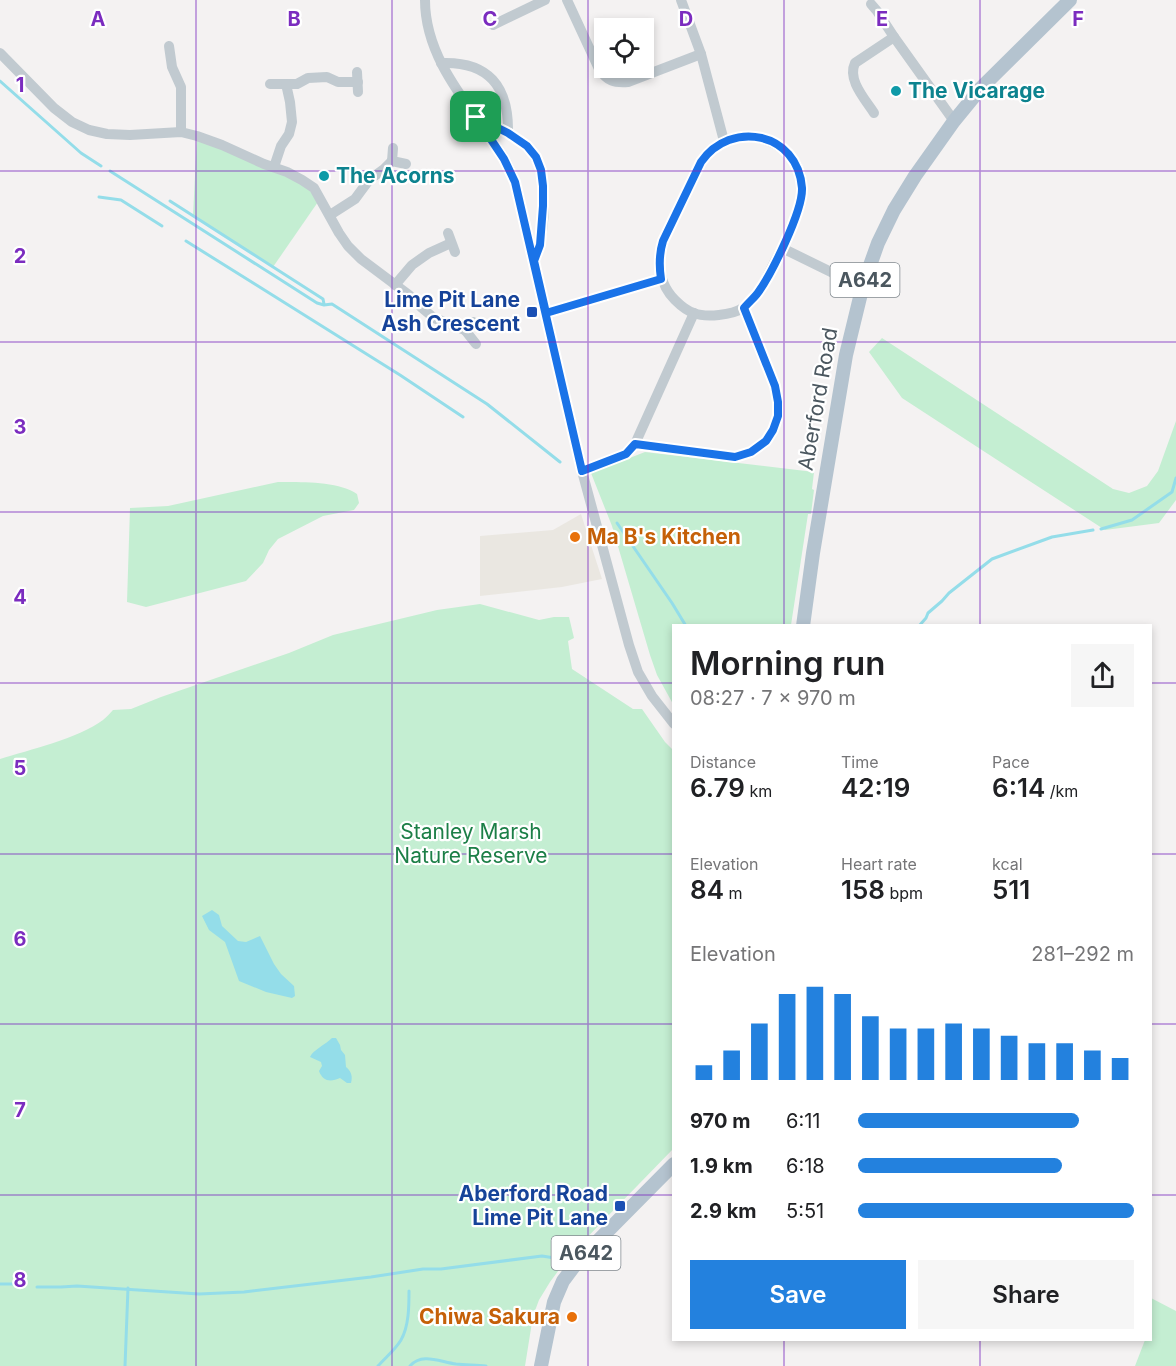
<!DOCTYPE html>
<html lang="en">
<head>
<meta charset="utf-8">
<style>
  :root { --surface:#fff; --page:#f6f6f6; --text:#202124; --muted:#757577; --accent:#2381de }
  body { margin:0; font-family:Inter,sans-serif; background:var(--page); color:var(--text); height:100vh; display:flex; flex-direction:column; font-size:22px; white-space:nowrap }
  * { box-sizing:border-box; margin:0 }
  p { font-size:20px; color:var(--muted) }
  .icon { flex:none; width:33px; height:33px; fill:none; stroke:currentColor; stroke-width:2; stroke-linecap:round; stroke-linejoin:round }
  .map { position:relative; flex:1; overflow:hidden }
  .details { position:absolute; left:672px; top:624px; width:480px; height:717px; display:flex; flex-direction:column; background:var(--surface); border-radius:0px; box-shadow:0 3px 9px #0003 }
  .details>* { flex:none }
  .tools { position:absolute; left:594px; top:18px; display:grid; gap:12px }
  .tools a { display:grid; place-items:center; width:60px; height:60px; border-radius:0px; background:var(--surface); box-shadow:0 3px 9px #0003; font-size:30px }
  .pin { position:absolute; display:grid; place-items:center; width:51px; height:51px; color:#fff; margin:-26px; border-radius:12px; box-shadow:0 3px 9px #0006 }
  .round { display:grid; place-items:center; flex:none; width:63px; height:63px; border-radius:0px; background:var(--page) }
  .summary { display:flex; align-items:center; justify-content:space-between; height:102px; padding:0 18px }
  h1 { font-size:33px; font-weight:600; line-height:45px }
  .figures { display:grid; grid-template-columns:repeat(3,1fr); gap:9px; height:102px; padding:6px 18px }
  .figures div { display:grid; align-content:center }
  .figures b { font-size:26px; font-weight:600 }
  .figures small { font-size:16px; font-weight:400 }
  .figures p { font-size:16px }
  .chart { height:168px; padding:12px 18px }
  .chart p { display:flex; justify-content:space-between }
  .chart svg { width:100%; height:108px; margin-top:6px; stroke:var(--accent); stroke-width:6 }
  .action { display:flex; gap:12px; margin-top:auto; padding:12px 18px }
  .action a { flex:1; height:69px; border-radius:0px; background:var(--accent); color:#fff; font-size:24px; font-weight:600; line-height:69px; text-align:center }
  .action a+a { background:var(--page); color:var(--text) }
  ul { padding:0 18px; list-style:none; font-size:20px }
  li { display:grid; grid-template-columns:96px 72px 1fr; align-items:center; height:45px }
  li i { height:15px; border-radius:8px; background:var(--accent) }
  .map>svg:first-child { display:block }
  .commercial { fill:#eae7e1 }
  .green { fill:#c4eed2 }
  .water { fill:#94dde9 }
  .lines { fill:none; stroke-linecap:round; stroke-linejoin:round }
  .stream { stroke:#94dde9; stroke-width:3 }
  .minor { stroke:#c1cad0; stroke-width:10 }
  .major { stroke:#b4c3cf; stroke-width:14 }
  .route-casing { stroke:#fff; stroke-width:12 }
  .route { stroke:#1a73e8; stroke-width:8 }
  .grid { fill:none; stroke:#7b2cbf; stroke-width:1.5; stroke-opacity:0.55 }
  .culture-dot { fill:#0f9aa8; stroke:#fff; stroke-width:2 }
  .transit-dot { fill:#1a4fb4; stroke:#fff; stroke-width:2 }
  .food-dot { fill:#e8710a; stroke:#fff; stroke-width:2 }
  .labels { text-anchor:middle; stroke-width:4.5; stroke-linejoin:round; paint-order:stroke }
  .shield { fill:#fff; stroke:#81898f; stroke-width:1.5 }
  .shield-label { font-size:20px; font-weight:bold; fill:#4b575f }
  .culture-label { font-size:21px; font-weight:bold; fill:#0d838f; stroke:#fff; text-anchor:start }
  .transit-label { font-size:21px; font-weight:bold; fill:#164399; stroke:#fff; text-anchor:end }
  .street-label { font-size:21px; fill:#4b575f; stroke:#fff }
  .food-label { font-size:21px; font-weight:bold; fill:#c56008; stroke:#fff; text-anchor:start }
  .park-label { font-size:21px; fill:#1c7f47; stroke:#fff }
  .grid-label { font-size:20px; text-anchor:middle; font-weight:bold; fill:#7b2cbf; stroke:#fff; stroke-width:4.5; stroke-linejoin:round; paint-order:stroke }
</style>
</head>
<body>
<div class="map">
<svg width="1176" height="1366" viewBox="0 0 1176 1366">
  <rect width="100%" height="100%" fill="#f4f2f2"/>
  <!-- commercial -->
  <path class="commercial" d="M 581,514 L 602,579 L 562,587 L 480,596 L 480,536 L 553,530 Z"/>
  <!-- green -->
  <g class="green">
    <path d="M 197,136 L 287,172 L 320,199 L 273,267 L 193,216 Z"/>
    <path d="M 882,338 L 1113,489 L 1129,493 L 1147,486 L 1158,471 L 1176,421 L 1176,500 L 1159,523 L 1105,530 L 902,398 L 869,352 Z"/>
    <path d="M 645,452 L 814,472 L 812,489 L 814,490 L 811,514 L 808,514 L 791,625 L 674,626 L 673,704 L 657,675 L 650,655 L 612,526 L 591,473 Z"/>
    <path d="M 278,482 C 300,482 339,481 357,494 L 359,503 L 354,510 L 323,516 L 278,539 L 269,550 L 263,563 L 246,581 L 146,607 L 127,602 L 130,508 L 168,506 Z"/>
    <path d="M 480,604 L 539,620 L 554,617 L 569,617 L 574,638 L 568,641 L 572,669 L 633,709 L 642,709 L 665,742 L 673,750 L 673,1149 L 570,1255 L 550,1282 L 539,1300 L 533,1316 L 525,1366 L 0,1366 L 0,759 C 29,750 79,738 103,720 C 107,717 110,713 113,710 L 131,709 L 161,697 L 289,653 L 333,635 L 437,610 Z"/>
    <path d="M 1151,1298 L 1176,1311 L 1176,1366 L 1135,1366 L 1145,1340 L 1150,1340 Z"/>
  </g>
  <!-- water -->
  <g class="water">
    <path d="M 212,910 L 219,915 L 222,926 L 238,941 L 246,942 L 260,936 L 274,964 L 281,974 L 294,986 L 295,996 L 292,998 L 266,992 L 239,981 L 225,942 L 209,930 L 202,916 Z"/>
    <path d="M 332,1038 L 336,1038 L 340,1045 L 341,1050 L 345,1055 L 346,1067 C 351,1071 353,1076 351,1083 L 347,1083 L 340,1078 C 331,1082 323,1082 319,1071 L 322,1066 L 321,1062 L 310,1057 C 312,1051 326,1044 332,1038 Z"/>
  </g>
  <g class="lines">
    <!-- stream -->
    <g class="stream">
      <path d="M 0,81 L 81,153 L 101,166"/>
      <path d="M 110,171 L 317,303 L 324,305 L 332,304 L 487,404 L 560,462"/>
      <path d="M 99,197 L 121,200 L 162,226"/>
      <path d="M 170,201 L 323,299 L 324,304"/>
      <path d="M 186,241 L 400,375 L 463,417"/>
      <path d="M 617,523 L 672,603 L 686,626"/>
      <path d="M 1101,529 L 1132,520 L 1172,492 L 1176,478"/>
      <path d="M 919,626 L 926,618 L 928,613 L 942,601 L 949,593 L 992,559 L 1052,537 L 1093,530"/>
      <path d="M 0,1284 L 13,1284"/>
      <path d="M 37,1287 L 61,1287 L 77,1286 L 199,1294 L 244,1292 L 371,1277 L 423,1269 L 441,1269 L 542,1256 L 561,1259"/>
      <path d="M 125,1366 L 128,1288"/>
      <path d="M 378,1366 C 386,1357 395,1350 401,1340 C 409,1326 409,1306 409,1291"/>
      <path d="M 410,1366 C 422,1352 440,1362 456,1364 C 466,1365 476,1365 486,1366"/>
    </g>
    <!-- minor -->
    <g class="minor">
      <path d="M 425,0 C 425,61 472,108 503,156 C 508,164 511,173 515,181 L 582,471 L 629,645 L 638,672 L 652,696 L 674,724"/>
      <path d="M 567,0 L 599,69 C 607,81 614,83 628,82 L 701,54"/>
      <path d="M 681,0 L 701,54 L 724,141"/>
      <path d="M 871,4 L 877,11 L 894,37 L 954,121"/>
      <path d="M 493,25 L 545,0"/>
      <path d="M 169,46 L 172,67 L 181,87 L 181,132"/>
      <path d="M 0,53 L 54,108 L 72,122 L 89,130 L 107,134 L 130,135 L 181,132 L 197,136 L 222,145 L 264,164 L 287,172 L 302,180 L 314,188 L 339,233 L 348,246 L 361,259 L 409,295 L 422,308 L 434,318 L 465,330"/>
      <path d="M 441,63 C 488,61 509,86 508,133"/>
      <path d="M 357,72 L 358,92"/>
      <path d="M 270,84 L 297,84 L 308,78 L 327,77 L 338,82 L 358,82"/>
      <path d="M 874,113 C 865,99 847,80 855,63 L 894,37"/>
      <path d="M 478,118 C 494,126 512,133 526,146 C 552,168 545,231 535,260"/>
      <path d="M 747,136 C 780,139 805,160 802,195 C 800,213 783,247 774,263 C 766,278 758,299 743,308 C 732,315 706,318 694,313 C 687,311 680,305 675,300 C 659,284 657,262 663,241 L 701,163 C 713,146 727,139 747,136 Z"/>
      <path d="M 393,148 L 392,161 L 406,164"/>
      <path d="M 274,167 L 281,146 L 289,134 L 292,122 L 290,102 L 286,84"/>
      <path d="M 330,215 L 355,199 L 369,180 L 384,169 L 392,161"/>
      <path d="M 448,233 L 455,252"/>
      <path d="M 782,248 L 831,272"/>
      <path d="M 395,285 L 412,265 L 429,253 L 451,243"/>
      <path d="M 546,313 L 661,279"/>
      <path d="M 473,322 L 465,330 L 476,344"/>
      <path d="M 635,444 L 735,457 L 751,452 L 766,441 L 773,430 L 778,416 L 778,402 L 775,386 L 744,308"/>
      <path d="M 582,471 L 626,454 L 635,444 L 694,313"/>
    </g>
    <!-- major -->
    <g class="major">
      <path d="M 803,626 L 813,553 L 846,355 L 863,285 L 878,243 L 894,210 L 915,176 L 954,121 L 981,88 L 1070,0"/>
      <path d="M 541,1366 L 554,1302 L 563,1281 L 578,1261 L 674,1164"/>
    </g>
  </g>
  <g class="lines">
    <defs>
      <path id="route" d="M 476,117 L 504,159 L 515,182 L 582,471 L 626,454 L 635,444 L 735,457 L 751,452 L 766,441 L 773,430 L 778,416 L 778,402 L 775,386 L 744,308 C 748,303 753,299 757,294 C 771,275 803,211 802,188 C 798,132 731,119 701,162 L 663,241 C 659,254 659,266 661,279 L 546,313 L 534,261 L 540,245 L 543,206 L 543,186 L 541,170 L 536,157 L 527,146 L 508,133 L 476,117"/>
    </defs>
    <!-- route casing -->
    <use href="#route" class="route-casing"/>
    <!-- route -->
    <use href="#route" class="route"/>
  </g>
  <!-- grid -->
  <path class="grid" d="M 196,0 L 196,1366M 392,0 L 392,1366M 588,0 L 588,1366M 784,0 L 784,626M 980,0 L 980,626M 0,171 L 1176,171M 0,342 L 1176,342M 0,512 L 1176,512M 0,683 L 674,683M 1150,683 L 1176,683M 0,854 L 674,854M 1150,854 L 1176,854M 0,1024 L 674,1024M 1150,1024 L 1176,1024M 0,1195 L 674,1195M 1150,1195 L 1176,1195M 784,1340 L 784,1366M 980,1340 L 980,1366"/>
  <!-- markers -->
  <g class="culture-dot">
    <circle cx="896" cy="91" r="6"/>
    <circle cx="324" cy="176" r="6"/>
  </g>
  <g class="transit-dot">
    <rect x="526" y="306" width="12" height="12" rx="3"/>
    <rect x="614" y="1200" width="12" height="12" rx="3"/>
  </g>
  <g class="food-dot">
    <circle cx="575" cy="537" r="6"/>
    <circle cx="572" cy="1317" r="6"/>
  </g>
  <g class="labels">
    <!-- shield labels -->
    <g class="shield">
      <rect x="830.5" y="263" width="69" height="34" rx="4.5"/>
      <rect x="551.5" y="1236" width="69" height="34" rx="4.5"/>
    </g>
    <g class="shield-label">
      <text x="865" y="287">A642</text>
      <text x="586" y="1260">A642</text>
    </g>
    <!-- culture labels -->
    <g class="culture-label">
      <text x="908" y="98">The Vicarage</text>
      <text x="336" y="183">The Acorns</text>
    </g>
    <!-- transit labels -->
    <g class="transit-label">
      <text x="520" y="307">Lime Pit Lane<tspan x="520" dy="24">Ash Crescent</tspan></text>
      <text x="608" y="1201">Aberford Road<tspan x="608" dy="24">Lime Pit Lane</tspan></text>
    </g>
    <!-- street labels -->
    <g class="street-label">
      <text transform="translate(818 399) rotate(-80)" y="7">Aberford Road</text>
    </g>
    <!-- food labels -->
    <g class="food-label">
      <text x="587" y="544">Ma B's Kitchen</text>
      <text x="560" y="1324" text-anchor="end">Chiwa Sakura</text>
    </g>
    <!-- park labels -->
    <g class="park-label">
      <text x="471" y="839">Stanley Marsh<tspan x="471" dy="24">Nature Reserve</tspan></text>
    </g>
  </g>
  <g class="grid-label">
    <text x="98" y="26">A</text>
    <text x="294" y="26">B</text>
    <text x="490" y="26">C</text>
    <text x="686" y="26">D</text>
    <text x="882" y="26">E</text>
    <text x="1078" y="26">F</text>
    <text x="20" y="92">1</text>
    <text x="20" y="263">2</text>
    <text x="20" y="434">3</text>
    <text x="20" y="604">4</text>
    <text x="20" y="775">5</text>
    <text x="20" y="946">6</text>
    <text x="20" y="1117">7</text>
    <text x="20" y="1287">8</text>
  </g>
</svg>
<div class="tools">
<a><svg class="icon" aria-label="locate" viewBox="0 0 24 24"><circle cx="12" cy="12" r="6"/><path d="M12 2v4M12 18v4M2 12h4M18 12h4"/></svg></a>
</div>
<div class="pin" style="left:476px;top:117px;background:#1e9e55"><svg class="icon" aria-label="arrive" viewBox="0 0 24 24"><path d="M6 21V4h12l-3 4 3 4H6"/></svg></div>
<section class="details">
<div class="summary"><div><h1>Morning run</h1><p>08:27 · 7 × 970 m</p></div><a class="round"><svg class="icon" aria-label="share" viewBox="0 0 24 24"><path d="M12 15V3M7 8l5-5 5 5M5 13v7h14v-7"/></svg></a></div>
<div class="figures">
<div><p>Distance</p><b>6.79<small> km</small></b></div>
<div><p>Time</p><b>42:19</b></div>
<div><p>Pace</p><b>6:14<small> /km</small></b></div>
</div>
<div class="figures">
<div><p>Elevation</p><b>84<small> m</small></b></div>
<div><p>Heart rate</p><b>158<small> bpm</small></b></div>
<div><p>kcal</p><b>511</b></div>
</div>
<div class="chart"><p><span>Elevation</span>281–292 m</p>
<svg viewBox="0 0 160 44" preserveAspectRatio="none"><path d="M5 44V38M15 44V32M25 44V21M35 44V9M45 44V6M55 44V9M65 44V18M75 44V23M85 44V23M95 44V21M105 44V23M115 44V26M125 44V29M135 44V29M145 44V32M155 44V35"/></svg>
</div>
<ul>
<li><b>970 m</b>6:11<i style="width:80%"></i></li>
<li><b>1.9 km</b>6:18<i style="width:74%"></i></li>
<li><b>2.9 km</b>5:51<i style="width:100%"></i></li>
</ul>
<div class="action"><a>Save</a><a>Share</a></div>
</section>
</div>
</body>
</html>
